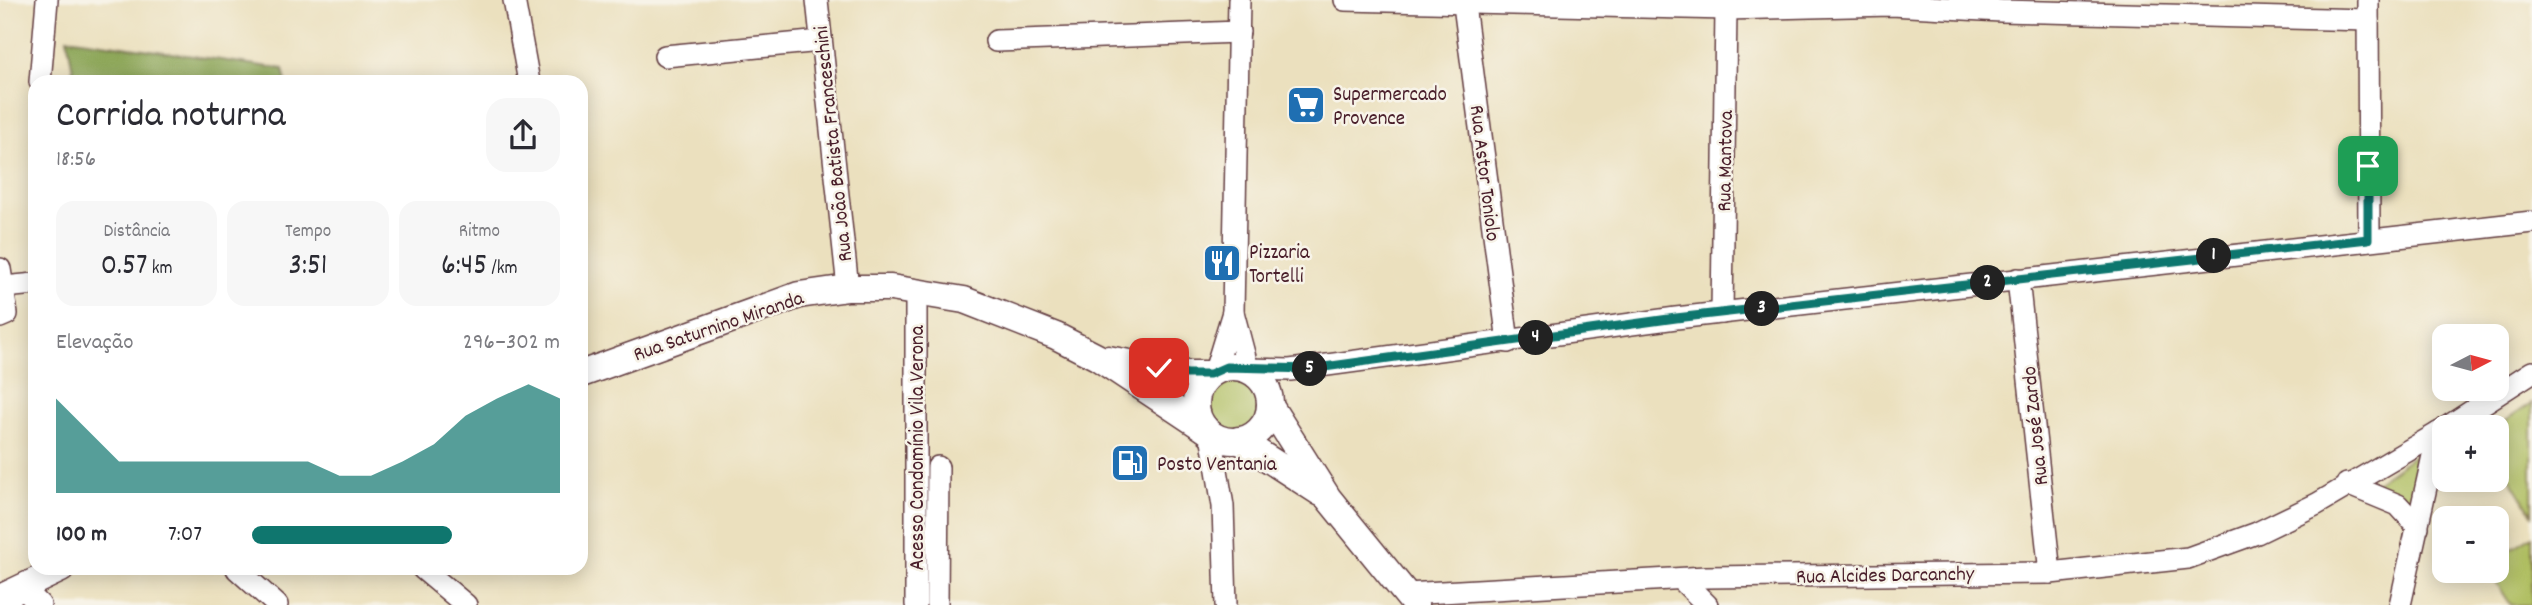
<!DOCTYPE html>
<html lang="pt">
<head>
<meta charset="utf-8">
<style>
  :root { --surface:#fff; --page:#f7f7f7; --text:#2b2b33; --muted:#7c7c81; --accent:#0f766e }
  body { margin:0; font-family:Dekko,sans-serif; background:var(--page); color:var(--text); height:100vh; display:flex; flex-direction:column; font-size:26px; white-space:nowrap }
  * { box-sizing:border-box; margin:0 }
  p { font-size:23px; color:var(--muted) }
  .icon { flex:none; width:38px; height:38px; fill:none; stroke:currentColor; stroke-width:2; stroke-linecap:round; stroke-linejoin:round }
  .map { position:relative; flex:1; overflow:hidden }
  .drawer { position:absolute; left:28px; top:75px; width:560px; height:500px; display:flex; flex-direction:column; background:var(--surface); border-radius:21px; box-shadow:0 4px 18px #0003 }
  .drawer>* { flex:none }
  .needle { width:46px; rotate:84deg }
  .controls { position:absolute; left:2432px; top:324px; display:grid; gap:14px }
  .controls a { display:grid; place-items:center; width:77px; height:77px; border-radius:14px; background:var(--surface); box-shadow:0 4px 18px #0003; font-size:35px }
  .pin { position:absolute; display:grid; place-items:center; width:60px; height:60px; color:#fff; margin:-30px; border-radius:14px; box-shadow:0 4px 10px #0006 }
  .km { position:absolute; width:35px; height:35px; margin:-18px; border-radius:50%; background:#222; color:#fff; font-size:19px; line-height:35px; text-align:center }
  .round { display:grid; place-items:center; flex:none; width:74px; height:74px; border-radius:21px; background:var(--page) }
  .headline { display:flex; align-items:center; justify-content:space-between; height:119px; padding:0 28px }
  h1 { font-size:38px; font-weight:600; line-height:52px }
  .metrics { display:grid; grid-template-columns:repeat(3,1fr); gap:10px; height:119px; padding:7px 28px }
  .metrics div { display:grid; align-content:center; border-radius:18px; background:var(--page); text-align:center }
  .metrics b { font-size:30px; font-weight:600 }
  .metrics small { font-size:19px; font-weight:400 }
  .metrics p { font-size:19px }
  .chart { height:196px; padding:14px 28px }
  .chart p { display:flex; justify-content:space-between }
  .chart svg { width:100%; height:126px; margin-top:7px; fill:var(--accent); opacity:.7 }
  ul { padding:0 28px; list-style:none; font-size:23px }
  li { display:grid; grid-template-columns:112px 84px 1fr; align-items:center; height:52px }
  li i { height:18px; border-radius:9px; background:var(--accent) }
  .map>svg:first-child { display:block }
  .green { fill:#afbe61; stroke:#7c6e46; stroke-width:2 }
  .forest { fill:#8ba557; stroke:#6a6241; stroke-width:2 }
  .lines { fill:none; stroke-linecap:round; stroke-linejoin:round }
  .minor-casing { stroke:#623c41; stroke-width:24 }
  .major-casing { stroke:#623c41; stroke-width:29 }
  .minor { stroke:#fff; stroke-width:21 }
  .major { stroke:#fff; stroke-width:26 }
  .route-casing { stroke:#fff; stroke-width:14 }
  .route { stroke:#0f766e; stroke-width:9 }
  .labels { text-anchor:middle; stroke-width:5; stroke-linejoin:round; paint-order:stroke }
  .poi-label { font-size:21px; fill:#4a1f2b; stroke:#f7f3e8; text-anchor:start }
  .street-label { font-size:21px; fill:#4a1f2b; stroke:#f7f3e8 }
</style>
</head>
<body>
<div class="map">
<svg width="2532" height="605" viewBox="0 0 2532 605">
  <rect width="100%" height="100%" fill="#f7f3e8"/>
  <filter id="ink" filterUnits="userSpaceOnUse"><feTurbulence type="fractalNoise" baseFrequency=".0143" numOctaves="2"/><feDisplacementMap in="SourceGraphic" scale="14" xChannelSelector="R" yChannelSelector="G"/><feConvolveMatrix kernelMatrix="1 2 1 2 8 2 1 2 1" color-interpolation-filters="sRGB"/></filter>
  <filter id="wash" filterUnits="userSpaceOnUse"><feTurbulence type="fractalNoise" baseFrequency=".00686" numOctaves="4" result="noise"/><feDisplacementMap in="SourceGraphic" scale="28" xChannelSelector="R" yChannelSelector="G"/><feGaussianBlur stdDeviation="1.57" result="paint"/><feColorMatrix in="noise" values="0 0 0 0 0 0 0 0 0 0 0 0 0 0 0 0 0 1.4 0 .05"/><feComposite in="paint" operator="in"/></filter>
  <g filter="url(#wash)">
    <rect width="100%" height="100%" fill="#ebe0be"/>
    <!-- green -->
    <g class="green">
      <circle cx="1232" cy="403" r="30"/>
      <path d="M 2532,403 L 2532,514 L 2497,456 L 2497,427 Z"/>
      <path d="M 2429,445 L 2414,503 L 2371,486 Z"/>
      <path d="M 2532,536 L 2532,605 L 2511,605 L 2489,571 L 2497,570 L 2497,558 Z"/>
    </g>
    <!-- forest -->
    <path class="forest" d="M 67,38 L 283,69 L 286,82 L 75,82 Z"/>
  </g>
  <g filter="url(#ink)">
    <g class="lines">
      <defs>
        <g id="minor">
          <path d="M 514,0 L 529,82"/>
          <path d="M 817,0 L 848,288"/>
          <path d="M 1345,0 L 1726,9 L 1891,5 L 2001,11 L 2368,20"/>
          <path d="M 2368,0 L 2369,239"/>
          <path d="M 1464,5 L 1508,342"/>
          <path d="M 996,41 L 1239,32"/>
          <path d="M 665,56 L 821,41"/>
          <path d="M 40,82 L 47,0"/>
          <path d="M 0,269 L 7,314 L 0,317"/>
          <path d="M 2018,279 L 2050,573"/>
          <path d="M 4,287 L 35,284"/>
          <path d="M 1233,312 L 1248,369 L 1290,370 L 1676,318 L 2532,222"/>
          <path d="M 1722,313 L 1726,9"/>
          <path d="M 1215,371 L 1233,312 L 1239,0"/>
          <path d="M 2447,427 L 2532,372"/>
          <path d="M 1211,434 L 1223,506 L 1226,605"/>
          <path d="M 2347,484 L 2398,505 L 2418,527"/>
          <path d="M 237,569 L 277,605"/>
          <path d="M 423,569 L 466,605"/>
          <path d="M 1681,579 L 1707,605"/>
          <path d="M 22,587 L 40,605"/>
          <path d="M 1406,594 L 1706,577 L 2050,573 L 2188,558 L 2257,533 L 2317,504 L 2445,429"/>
          <path d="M 916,605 L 916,290"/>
          <path d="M 937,605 L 938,467"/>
          <path d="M 2400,605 L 2438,433"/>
        </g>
        <g id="major">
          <path d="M 1108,359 L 1187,374 L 1210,374"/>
          <circle cx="1233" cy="404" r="37"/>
          <path d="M 581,374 L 799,295 L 848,288 L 891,288 L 964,300 L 1056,336 L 1097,357 L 1205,429"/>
          <path d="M 1270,406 L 1328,498 L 1415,605"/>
          <path d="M 1239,440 L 1321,493"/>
          <path d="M 0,598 L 61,569"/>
        </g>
      </defs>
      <!-- minor casing -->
      <use href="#minor" class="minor-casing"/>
      <!-- major casing -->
      <use href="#major" class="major-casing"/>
      <!-- minor -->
      <use href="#minor" class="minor"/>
      <!-- major -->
      <use href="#major" class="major"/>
    </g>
  </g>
  <g class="lines" filter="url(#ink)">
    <defs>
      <path id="route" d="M 1159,368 L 1187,374 L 1210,374 L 1226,367 L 1310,369 L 1676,318 L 2368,239 L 2368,166"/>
    </defs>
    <!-- route casing -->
    <use href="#route" class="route-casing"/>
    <!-- route -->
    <use href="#route" class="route"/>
  </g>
  <!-- icons -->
  <defs>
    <symbol id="supermarket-square" viewBox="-11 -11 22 22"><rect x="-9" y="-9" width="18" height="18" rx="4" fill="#1f6fb2" stroke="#f7f3e8"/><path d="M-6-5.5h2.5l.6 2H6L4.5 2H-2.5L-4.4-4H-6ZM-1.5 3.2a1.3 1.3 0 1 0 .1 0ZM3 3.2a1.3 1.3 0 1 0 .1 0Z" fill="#fff"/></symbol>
    <symbol id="restaurant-square" viewBox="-11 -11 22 22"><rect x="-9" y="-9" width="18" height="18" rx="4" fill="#1f6fb2" stroke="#f7f3e8"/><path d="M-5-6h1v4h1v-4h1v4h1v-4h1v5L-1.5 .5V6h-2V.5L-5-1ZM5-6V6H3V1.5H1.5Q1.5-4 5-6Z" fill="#fff"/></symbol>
    <symbol id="fuel-square" viewBox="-11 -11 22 22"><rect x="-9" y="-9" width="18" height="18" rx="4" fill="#1f6fb2" stroke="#f7f3e8"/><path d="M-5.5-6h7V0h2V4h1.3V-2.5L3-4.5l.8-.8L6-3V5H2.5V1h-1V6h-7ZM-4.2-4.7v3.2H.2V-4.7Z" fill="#fff"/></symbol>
  </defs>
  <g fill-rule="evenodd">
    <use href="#supermarket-square" x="1284" y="83" width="44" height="44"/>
    <use href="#restaurant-square" x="1200" y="241" width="44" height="44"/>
    <use href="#fuel-square" x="1108" y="441" width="44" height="44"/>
  </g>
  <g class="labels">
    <!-- poi labels -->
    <g class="poi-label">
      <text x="1333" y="100">Supermercado<tspan x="1333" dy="24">Provence</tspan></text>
      <text x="1249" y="258">Pizzaria<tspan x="1249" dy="24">Tortelli</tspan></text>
      <text x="1157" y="470">Posto Ventania</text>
    </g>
    <!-- street labels -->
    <g class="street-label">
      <text transform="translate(832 144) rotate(-96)" y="7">Rua João Batista Franceschini</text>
      <text transform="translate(1724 161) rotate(-89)" y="7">Rua Mantova</text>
      <text transform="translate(1486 173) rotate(83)" y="7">Rua Astor Toniolo</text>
      <text transform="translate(718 325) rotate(-19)" y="7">Rua Saturnino Miranda</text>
      <text transform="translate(2034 426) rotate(-96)" y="7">Rua José Zardo</text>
      <text transform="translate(916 448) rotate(-90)" y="7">Acesso Condomínio Vila Verona</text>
      <text transform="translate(1885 574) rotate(-1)" y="7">Rua Alcides Darcanchy</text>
    </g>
  </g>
</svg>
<div class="controls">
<a><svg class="needle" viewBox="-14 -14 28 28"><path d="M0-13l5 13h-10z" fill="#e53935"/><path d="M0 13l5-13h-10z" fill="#7c7c81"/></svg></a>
<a>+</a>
<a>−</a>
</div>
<div class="pin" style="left:2368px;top:166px;background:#1e9e55"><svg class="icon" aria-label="arrive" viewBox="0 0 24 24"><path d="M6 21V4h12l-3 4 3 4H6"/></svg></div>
<div class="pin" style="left:1159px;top:368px;background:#d93025"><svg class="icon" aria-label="check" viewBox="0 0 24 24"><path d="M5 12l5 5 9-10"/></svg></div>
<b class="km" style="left:2214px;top:256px">1</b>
<b class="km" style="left:1988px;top:283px">2</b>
<b class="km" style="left:1762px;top:309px">3</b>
<b class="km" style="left:1536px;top:338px">4</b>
<b class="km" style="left:1310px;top:369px">5</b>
<section class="drawer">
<div class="headline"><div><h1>Corrida noturna</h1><p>18:56</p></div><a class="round"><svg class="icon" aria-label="share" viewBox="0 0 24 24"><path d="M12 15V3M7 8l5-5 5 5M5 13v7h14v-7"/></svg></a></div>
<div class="metrics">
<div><p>Distância</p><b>0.57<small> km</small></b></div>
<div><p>Tempo</p><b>3:51</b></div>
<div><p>Ritmo</p><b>6:45<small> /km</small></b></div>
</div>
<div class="chart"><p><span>Elevação</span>296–302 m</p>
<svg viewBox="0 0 160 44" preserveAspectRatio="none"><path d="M0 44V11L10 22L20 33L30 33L40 33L50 33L60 33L70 33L80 33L90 38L100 38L110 33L120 27L130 17L140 11L150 6L160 11V44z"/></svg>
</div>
<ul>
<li><b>100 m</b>7:07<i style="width:65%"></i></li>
</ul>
</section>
</div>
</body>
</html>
